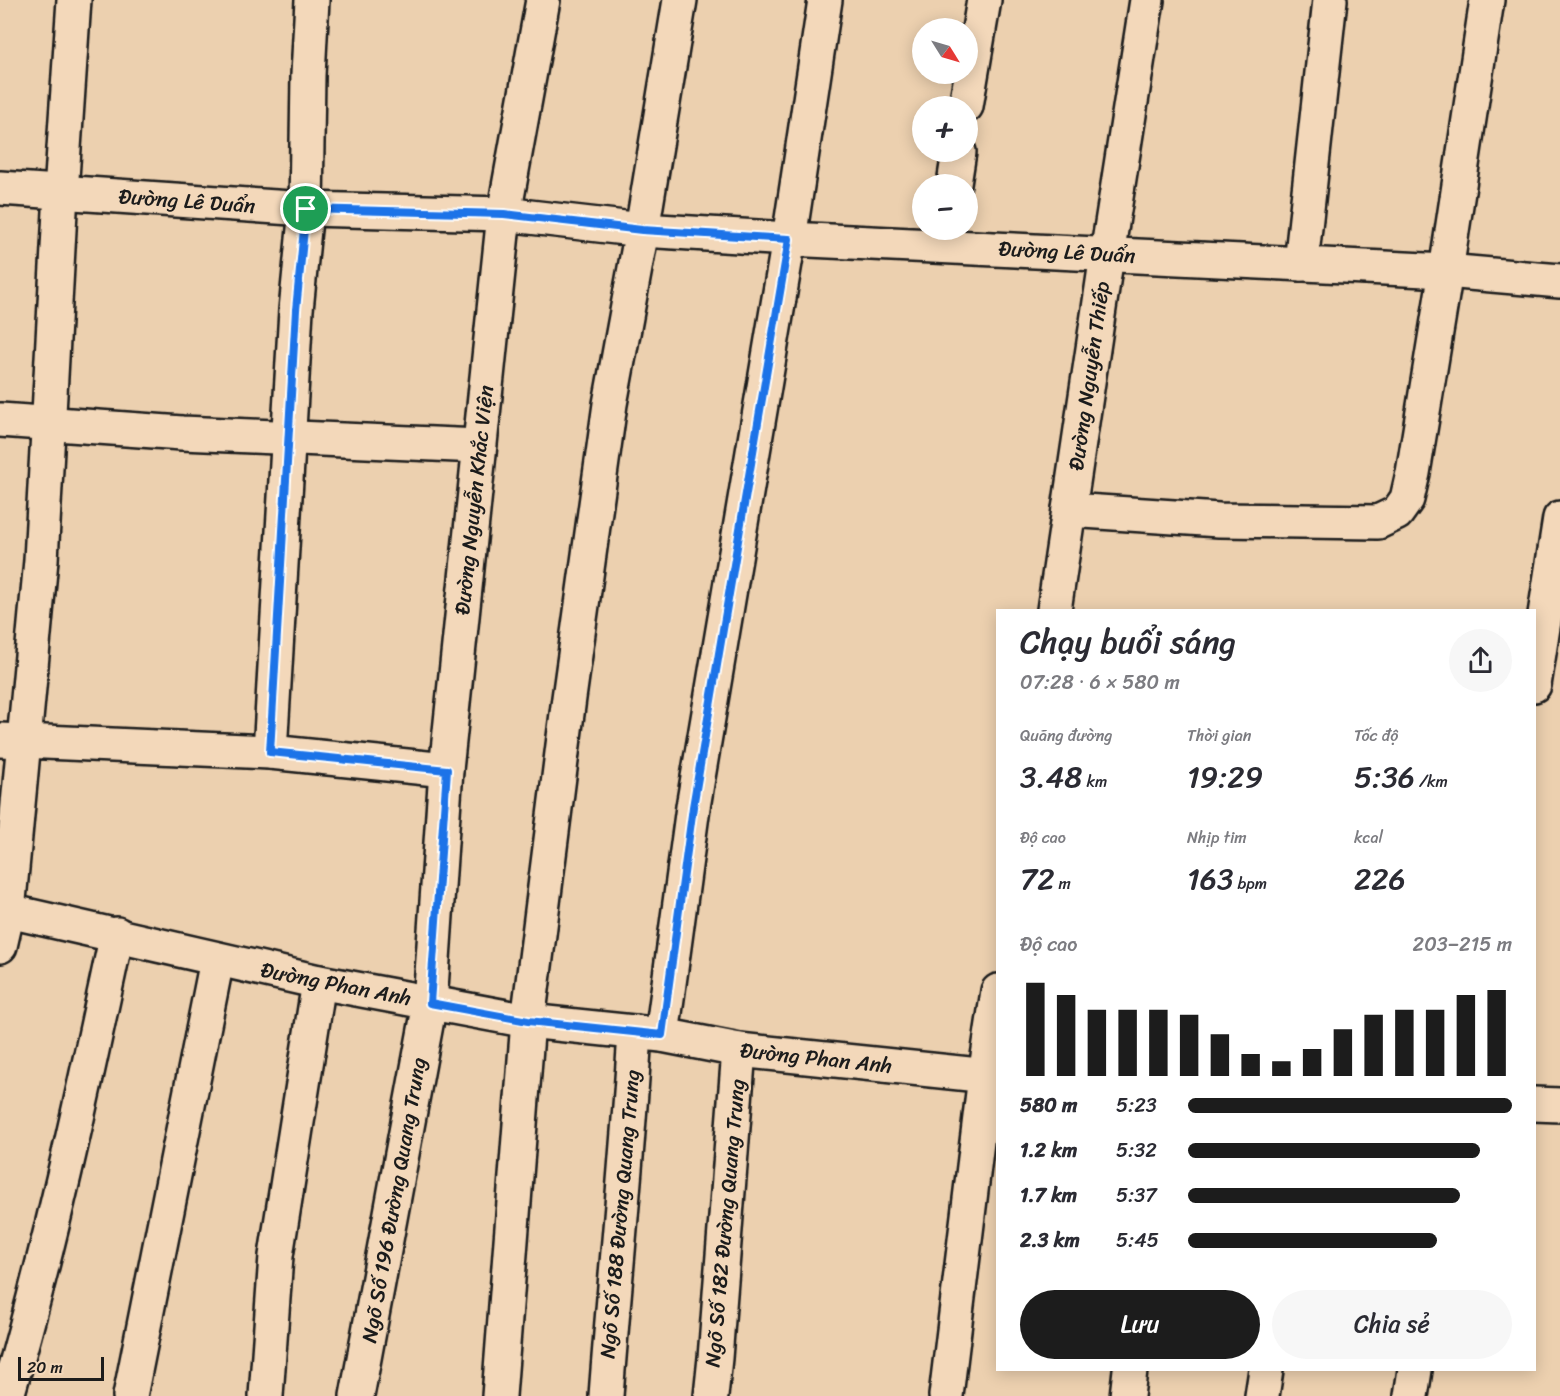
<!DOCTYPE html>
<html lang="vi">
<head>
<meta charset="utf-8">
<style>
  :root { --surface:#fff; --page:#f7f7f7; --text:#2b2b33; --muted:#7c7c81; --accent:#1c1c1c }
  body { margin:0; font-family:Sriracha,sans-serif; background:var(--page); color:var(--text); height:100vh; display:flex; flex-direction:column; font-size:22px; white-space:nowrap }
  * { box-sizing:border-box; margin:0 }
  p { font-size:20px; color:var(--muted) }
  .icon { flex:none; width:33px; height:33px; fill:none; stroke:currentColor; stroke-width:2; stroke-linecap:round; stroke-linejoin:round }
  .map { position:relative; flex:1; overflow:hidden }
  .details { position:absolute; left:996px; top:609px; width:540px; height:762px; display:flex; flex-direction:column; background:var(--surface); border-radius:0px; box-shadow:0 3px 15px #0003 }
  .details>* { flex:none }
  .needle { width:39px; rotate:127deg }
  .controls { position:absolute; left:912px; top:18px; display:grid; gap:12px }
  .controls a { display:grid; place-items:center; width:66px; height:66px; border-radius:50%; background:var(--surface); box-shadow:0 3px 15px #0003; font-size:30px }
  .scale { position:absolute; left:18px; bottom:15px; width:86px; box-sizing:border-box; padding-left:6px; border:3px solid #1c1c1c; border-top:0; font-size:16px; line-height:21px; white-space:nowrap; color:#1c1c1c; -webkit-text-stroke:4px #f3d8ba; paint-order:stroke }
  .pin { position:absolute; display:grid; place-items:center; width:51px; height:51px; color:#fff; margin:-26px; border:3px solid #fff; border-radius:50%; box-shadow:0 2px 6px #0007 }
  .round { display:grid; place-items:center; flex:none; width:63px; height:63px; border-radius:32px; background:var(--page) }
  .headline { display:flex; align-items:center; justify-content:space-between; height:102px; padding:0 24px }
  h1 { font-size:33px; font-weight:600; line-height:45px }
  .metrics { display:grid; grid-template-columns:repeat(3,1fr); gap:9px; height:102px; padding:6px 24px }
  .metrics div { display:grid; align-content:center }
  .metrics b { font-size:30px; font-weight:600 }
  .metrics small { font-size:16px; font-weight:400 }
  .metrics p { font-size:16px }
  .chart { height:168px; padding:12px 24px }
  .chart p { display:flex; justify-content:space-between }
  .chart svg { width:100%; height:108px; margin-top:6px; stroke:var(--accent); stroke-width:6 }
  .button { display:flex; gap:12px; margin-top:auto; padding:12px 24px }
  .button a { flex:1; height:69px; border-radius:36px; background:var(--accent); color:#fff; font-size:24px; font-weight:600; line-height:69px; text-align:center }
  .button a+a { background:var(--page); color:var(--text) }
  ul { padding:0 24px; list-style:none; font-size:20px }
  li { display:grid; grid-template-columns:96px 72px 1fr; align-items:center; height:45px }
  li i { height:15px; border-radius:8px; background:var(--accent) }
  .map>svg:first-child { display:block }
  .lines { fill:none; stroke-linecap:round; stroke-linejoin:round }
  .minor-casing { stroke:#1c1c1c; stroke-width:38 }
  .minor { stroke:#f3d8ba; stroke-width:33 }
  .route-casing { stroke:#fff; stroke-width:12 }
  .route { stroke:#1a73e8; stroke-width:8 }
  .labels { text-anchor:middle; stroke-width:4.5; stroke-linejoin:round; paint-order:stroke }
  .street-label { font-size:21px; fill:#1c1c1c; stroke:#f3d8ba }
</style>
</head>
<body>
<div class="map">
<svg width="1560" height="1396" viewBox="0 0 1560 1396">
  <rect width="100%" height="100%" fill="#ecd0af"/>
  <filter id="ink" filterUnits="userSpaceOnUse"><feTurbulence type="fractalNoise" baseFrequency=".0167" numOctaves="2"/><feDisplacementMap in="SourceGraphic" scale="12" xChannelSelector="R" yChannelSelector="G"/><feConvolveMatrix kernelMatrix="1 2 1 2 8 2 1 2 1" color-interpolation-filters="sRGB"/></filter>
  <g filter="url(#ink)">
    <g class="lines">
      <defs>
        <g id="minor">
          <path d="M 966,106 L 984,0"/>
          <path d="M 954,184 L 959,152"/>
          <path d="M 0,188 L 306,209 L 504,214 L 642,230 L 789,239 L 1446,271 L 1560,281"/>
          <path d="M 1301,264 L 1330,0"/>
          <path d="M 0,420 L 182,433 L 479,446"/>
          <path d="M 1069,510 L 1219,520 L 1378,522 L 1397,513 L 1407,499 L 1413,473 L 1446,271 L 1487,0"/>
          <path d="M 1054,610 L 1107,255 L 1147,0"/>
          <path d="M 1534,685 L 1560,518"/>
          <path d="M 0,740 L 270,752 L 446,770"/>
          <path d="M 270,752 L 296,310 L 306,209 L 308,75 L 312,0"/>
          <path d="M 0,909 L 319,982 L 528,1021 L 662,1035 L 739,1050 L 998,1077"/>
          <path d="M 0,946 L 8,911 L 41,560 L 61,193 L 74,0"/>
          <path d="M 662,1035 L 693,807 L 789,239 L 825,0"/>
          <path d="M 1534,1104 L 1560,1105"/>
          <path d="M 7,1396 C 51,1244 84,1089 117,934"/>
          <path d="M 130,1396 L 217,960"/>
          <path d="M 266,1396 L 276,1256 L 319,982"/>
          <path d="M 357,1396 L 430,1003 L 446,770 L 504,214 L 543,0"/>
          <path d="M 499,1396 L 528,1021 L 569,698 L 610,404 L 642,230 L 680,0"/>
          <path d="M 606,1396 C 615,1275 628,1154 635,1032"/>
          <path d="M 711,1396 L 715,1358 L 739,1050"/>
          <path d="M 946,1396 L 985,1076 L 998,991"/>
          <path d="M 1127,1396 L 1130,1370"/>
          <path d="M 1262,1396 L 1266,1370"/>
          <path d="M 1411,1396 L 1415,1370"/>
        </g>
      </defs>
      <!-- minor casing -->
      <use href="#minor" class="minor-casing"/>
      <!-- minor -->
      <use href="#minor" class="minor"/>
    </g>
  </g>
  <g class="lines" filter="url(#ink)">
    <defs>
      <path id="route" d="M 306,209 L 504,214 L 642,230 L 789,239 L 693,807 L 662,1035 L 528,1021 L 430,1003 L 447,770 L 270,752 L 296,310 Z"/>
    </defs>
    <!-- route casing -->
    <use href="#route" class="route-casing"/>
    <!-- route -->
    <use href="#route" class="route"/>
  </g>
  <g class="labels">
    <!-- street labels -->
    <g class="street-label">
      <text transform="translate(187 201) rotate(4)" y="7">Đường Lê Duẩn</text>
      <text transform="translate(1067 252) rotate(3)" y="7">Đường Lê Duẩn</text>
      <text transform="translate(1089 376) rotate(-82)" y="7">Đường Nguyễn Thiếp</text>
      <text transform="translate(474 500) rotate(-84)" y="7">Đường Nguyễn Khắc Viện</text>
      <text transform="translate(336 984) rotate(11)" y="7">Đường Phan Anh</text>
      <text transform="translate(816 1058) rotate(6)" y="7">Đường Phan Anh</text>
      <text transform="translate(394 1200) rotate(-80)" y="7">Ngõ Số 196 Đường Quang Trung</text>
      <text transform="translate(620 1214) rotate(-85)" y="7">Ngõ Số 188 Đường Quang Trung</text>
      <text transform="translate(725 1223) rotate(-85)" y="7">Ngõ Số 182 Đường Quang Trung</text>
    </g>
  </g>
</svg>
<div class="controls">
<a><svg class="needle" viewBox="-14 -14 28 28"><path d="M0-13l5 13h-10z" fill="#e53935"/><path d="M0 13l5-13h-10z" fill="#7c7c81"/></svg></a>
<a>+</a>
<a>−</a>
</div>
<div class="scale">20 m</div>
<div class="pin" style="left:306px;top:209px;background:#1e9e55"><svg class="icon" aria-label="arrive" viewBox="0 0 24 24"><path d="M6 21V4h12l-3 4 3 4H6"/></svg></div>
<section class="details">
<div class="headline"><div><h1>Chạy buổi sáng</h1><p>07:28 · 6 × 580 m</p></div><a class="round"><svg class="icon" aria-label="share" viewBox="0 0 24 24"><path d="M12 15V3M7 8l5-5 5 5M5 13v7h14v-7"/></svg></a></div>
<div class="metrics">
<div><p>Quãng đường</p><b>3.48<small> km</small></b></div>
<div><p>Thời gian</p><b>19:29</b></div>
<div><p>Tốc độ</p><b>5:36<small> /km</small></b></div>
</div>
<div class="metrics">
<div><p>Độ cao</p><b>72<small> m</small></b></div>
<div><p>Nhịp tim</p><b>163<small> bpm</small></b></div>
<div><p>kcal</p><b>226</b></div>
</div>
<div class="chart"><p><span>Độ cao</span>203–215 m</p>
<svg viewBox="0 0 160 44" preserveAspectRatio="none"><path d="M5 44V6M15 44V11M25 44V17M35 44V17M45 44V17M55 44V19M65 44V27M75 44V35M85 44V38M95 44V33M105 44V25M115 44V19M125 44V17M135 44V17M145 44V11M155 44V9"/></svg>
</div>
<ul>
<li><b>580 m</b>5:23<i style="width:100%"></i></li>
<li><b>1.2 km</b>5:32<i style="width:90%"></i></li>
<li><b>1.7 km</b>5:37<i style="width:84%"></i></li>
<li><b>2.3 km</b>5:45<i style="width:77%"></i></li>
</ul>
<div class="button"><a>Lưu</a><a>Chia sẻ</a></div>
</section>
</div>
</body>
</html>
